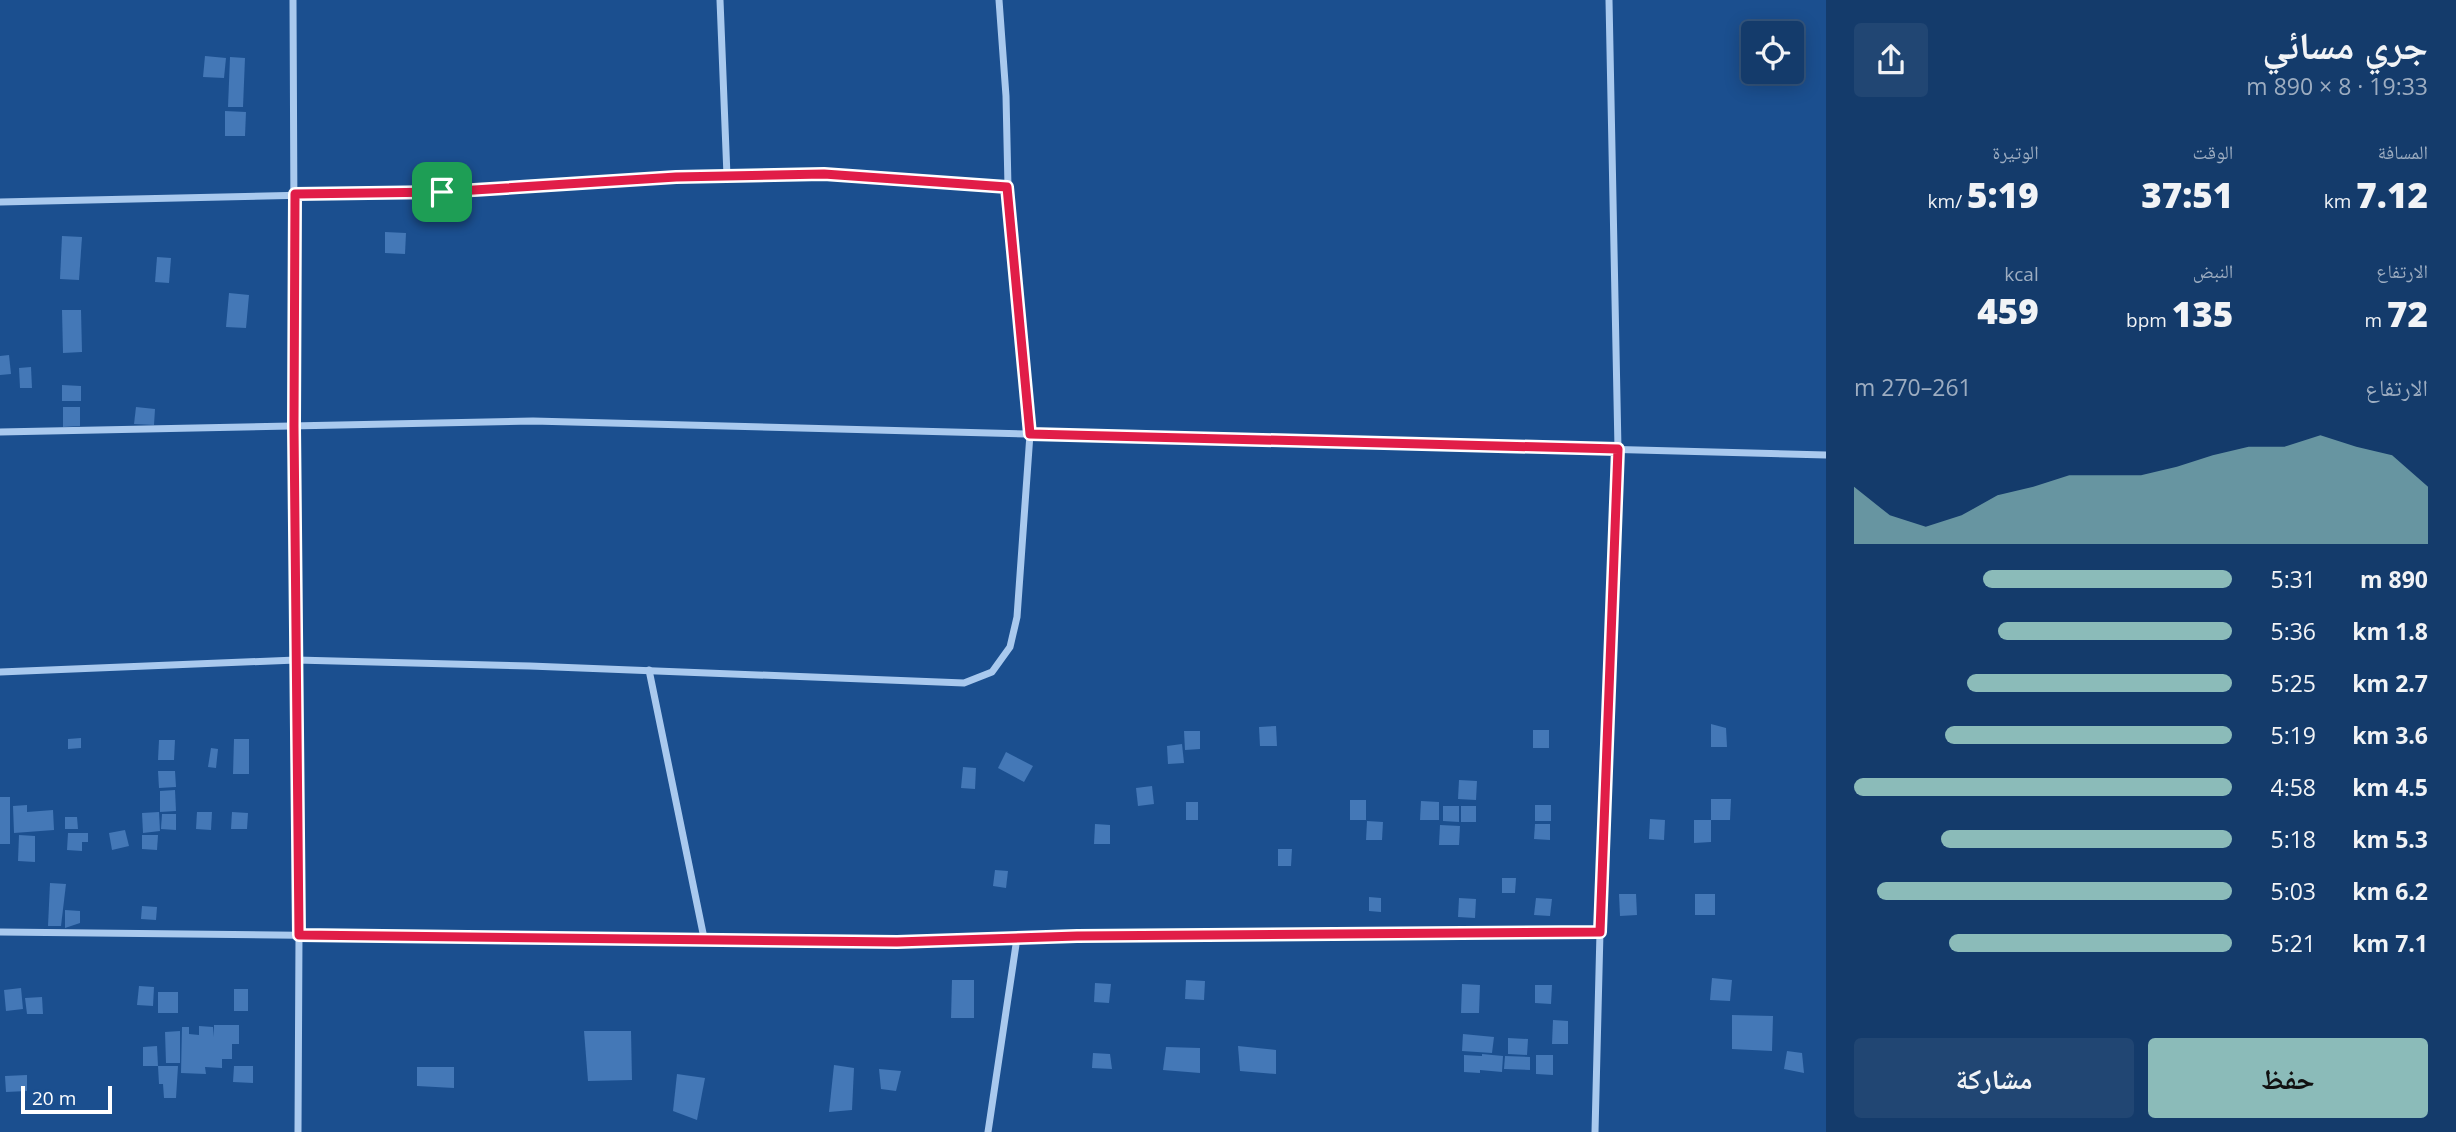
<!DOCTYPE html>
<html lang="ar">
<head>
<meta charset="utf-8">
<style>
  :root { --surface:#143b6b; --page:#214673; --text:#f1f3f6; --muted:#9dadc1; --line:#33557e; --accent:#8bbbb9 }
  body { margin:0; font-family:"Open Sans","Noto Naskh Arabic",sans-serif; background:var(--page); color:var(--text); direction:rtl; height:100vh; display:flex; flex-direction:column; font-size:26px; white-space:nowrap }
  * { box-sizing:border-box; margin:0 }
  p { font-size:23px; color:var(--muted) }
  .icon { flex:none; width:38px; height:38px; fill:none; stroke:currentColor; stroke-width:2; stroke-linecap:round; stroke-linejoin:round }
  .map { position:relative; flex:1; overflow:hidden; direction:ltr }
  .sheet { display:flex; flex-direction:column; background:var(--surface); width:630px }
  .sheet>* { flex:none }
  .tools { position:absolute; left:1741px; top:21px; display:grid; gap:14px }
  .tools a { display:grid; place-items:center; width:63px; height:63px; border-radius:7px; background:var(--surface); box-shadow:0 4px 18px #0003,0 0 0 2px var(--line); font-size:35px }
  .scale { position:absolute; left:21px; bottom:18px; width:91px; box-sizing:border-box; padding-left:7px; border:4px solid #fff; border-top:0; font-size:19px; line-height:24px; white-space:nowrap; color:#fff; -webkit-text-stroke:5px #1b4f8f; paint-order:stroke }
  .pin { position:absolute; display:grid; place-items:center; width:60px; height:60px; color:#fff; margin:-30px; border-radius:14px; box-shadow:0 4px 10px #0006 }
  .round { display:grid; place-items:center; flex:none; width:74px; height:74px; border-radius:7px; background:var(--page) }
  .head { display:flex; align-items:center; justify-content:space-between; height:119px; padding:0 28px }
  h1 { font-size:38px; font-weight:800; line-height:52px }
  .stats { display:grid; grid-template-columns:repeat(3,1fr); gap:10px; height:119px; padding:7px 28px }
  .stats div { display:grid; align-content:center }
  .stats b { font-size:35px; font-weight:800 }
  .stats small { font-size:19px; font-weight:400 }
  .stats p { font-size:19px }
  .chart { height:196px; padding:14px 28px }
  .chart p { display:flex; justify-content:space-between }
  .chart svg { width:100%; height:126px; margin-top:7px; fill:var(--accent); opacity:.7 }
  .button { display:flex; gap:14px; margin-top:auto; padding:14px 28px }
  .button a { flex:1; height:80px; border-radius:7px; background:var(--accent); color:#111; font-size:28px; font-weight:800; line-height:80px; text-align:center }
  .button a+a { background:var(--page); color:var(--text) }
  ul { padding:0 28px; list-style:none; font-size:23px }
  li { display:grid; grid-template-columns:112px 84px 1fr; align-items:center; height:52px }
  li i { height:18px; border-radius:9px; background:var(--accent) }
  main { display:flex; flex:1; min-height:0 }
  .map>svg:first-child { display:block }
  .building { fill:#4478b7 }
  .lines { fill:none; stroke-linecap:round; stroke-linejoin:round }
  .minor { stroke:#a9c9ee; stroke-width:7 }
  .route-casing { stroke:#fff; stroke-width:14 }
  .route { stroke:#e11d48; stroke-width:9 }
</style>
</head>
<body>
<main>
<section class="sheet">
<div class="head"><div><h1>جري مسائي</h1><p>19:33 · 8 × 890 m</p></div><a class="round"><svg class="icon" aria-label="share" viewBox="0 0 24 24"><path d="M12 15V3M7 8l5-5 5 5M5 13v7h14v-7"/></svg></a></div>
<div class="stats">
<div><p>المسافة</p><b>7.12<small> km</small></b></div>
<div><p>الوقت</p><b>37:51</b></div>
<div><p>الوتيرة</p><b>5:19<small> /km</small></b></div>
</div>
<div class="stats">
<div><p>الارتفاع</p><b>72<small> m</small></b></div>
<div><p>النبض</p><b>135<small> bpm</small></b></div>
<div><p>kcal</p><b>459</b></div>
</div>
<div class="chart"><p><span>الارتفاع</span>261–270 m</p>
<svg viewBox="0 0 160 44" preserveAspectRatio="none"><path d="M0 44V24L10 34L20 38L30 34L40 27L50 24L60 20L70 20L80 20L90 17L100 13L110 10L120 10L130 6L140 10L150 13L160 24V44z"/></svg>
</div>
<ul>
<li><b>890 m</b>5:31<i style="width:66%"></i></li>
<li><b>1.8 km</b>5:36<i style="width:62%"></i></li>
<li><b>2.7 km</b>5:25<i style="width:70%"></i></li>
<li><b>3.6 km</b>5:19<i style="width:76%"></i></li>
<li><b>4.5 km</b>4:58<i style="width:100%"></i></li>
<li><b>5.3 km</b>5:18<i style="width:77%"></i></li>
<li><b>6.2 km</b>5:03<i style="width:94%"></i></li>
<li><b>7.1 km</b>5:21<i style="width:75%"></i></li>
</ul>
<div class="button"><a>حفظ</a><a>مشاركة</a></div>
</section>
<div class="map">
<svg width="1826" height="1132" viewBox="0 0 1826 1132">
  <rect width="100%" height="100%" fill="#1b4f8f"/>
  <!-- building -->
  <g class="building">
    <path d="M 205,56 L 226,58 L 224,78 L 203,77 Z"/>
    <path d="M 230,57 L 245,58 L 243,107 L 228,107 Z"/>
    <path d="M 225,111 L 246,112 L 245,136 L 225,136 Z"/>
    <path d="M 385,232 L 406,233 L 405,254 L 385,253 Z"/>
    <path d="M 62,236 L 82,237 L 79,280 L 60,279 Z"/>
    <path d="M 157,257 L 171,258 L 169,283 L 155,282 Z"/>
    <path d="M 229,293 L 249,295 L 246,328 L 226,327 Z"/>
    <path d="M 62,310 L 81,310 L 82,352 L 63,353 Z"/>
    <path d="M 9,355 L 11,374 L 0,375 L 0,356 Z"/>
    <path d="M 31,367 L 32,388 L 20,388 L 19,368 Z"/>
    <path d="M 62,385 L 81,386 L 81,401 L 62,401 Z"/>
    <path d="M 63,407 L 80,407 L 80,426 L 63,427 Z"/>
    <path d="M 136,407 L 155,409 L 154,425 L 134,424 Z"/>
    <path d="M 1711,724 L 1726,728 L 1727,747 L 1711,747 Z"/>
    <path d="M 1276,726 L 1277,746 L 1260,746 L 1259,727 Z"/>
    <rect x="1533" y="730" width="16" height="18"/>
    <path d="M 1184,731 L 1200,731 L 1200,749 L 1185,750 Z"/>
    <path d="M 81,738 L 81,748 L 68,749 L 68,739 Z"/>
    <path d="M 234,739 L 249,739 L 249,774 L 233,774 Z"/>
    <path d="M 159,740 L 175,740 L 174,760 L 158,760 Z"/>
    <path d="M 1182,744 L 1184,763 L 1168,764 L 1167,746 Z"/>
    <path d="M 211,748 L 218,749 L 216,768 L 208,767 Z"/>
    <path d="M 1006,752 L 1033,766 L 1024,782 L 998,768 Z"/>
    <path d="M 963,767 L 976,768 L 975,789 L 961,788 Z"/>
    <path d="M 158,771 L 175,771 L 176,787 L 159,788 Z"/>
    <path d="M 1459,780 L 1477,781 L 1476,800 L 1458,799 Z"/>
    <path d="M 1152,786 L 1154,804 L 1138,806 L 1136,788 Z"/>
    <path d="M 175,790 L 176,811 L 160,812 L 160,791 Z"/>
    <rect x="0" y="797" width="10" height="47"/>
    <path d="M 1711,799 L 1731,799 L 1730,820 L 1711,820 Z"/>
    <rect x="1350" y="800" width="16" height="20"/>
    <path d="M 1421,801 L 1439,802 L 1439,820 L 1420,820 Z"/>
    <rect x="1186" y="802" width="12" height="18"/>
    <path d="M 27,805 L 27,812 L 53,810 L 54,830 L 14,833 L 13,806 Z"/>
    <rect x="1535" y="805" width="16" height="16"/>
    <path d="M 1443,806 L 1459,806 L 1459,822 L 1443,821 Z"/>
    <rect x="1461" y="806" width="15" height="16"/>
    <path d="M 159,812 L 160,831 L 143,833 L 142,813 Z"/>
    <path d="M 197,812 L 212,812 L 211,830 L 196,829 Z"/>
    <path d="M 232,812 L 248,813 L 247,829 L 231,829 Z"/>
    <path d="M 162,814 L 176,814 L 176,830 L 161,829 Z"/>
    <path d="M 65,817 L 77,817 L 78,829 L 65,829 Z"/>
    <path d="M 1650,819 L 1665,820 L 1664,840 L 1649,839 Z"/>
    <path d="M 1694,820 L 1711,820 L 1711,842 L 1694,843 Z"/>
    <path d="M 1367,821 L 1383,822 L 1382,840 L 1366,840 Z"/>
    <path d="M 1095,824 L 1110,825 L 1110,844 L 1094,844 Z"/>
    <path d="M 1535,824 L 1550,824 L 1550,840 L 1534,839 Z"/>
    <path d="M 1440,825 L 1460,826 L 1459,845 L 1439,845 Z"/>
    <path d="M 125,830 L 129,846 L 112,850 L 109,833 Z"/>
    <path d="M 68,833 L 88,833 L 88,842 L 82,842 L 82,851 L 67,850 Z"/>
    <path d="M 19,835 L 35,836 L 35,862 L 18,861 Z"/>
    <path d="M 142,835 L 158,835 L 157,850 L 142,849 Z"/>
    <path d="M 1278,849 L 1292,849 L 1291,866 L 1278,866 Z"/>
    <path d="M 995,870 L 1008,871 L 1006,888 L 993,886 Z"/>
    <path d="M 1502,878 L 1516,878 L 1515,893 L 1502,893 Z"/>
    <path d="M 50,883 L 66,884 L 61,926 L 48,926 Z"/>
    <path d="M 1619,894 L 1636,894 L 1637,915 L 1620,916 Z"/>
    <rect x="1695" y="894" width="20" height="21"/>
    <path d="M 1369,897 L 1381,898 L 1381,912 L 1369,911 Z"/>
    <path d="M 1459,898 L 1476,899 L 1475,918 L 1458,917 Z"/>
    <path d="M 1536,898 L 1552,899 L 1550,916 L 1534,915 Z"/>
    <path d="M 142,906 L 157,907 L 156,920 L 141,919 Z"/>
    <path d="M 65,910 L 80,911 L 80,923 L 65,928 Z"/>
    <path d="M 1712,978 L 1732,980 L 1730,1001 L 1710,1000 Z"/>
    <path d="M 952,980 L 974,980 L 974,1018 L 951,1018 Z"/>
    <path d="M 1186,980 L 1205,981 L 1204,1000 L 1185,999 Z"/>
    <path d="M 1095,983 L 1111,984 L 1109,1003 L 1094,1002 Z"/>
    <path d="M 1462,984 L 1480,985 L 1479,1013 L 1461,1013 Z"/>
    <path d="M 1535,985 L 1552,985 L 1551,1004 L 1535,1003 Z"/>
    <path d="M 139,986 L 154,987 L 153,1006 L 137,1005 Z"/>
    <path d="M 21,988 L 23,1009 L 6,1011 L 4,990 Z"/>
    <rect x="234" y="989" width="14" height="22"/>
    <rect x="158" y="992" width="20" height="21"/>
    <path d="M 42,997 L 43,1014 L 27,1014 L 25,998 Z"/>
    <path d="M 1732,1015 L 1773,1016 L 1772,1051 L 1732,1049 Z"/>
    <path d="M 1553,1020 L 1568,1021 L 1568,1044 L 1552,1044 Z"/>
    <path d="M 214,1025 L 239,1025 L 239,1044 L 232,1044 L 232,1059 L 222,1059 L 222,1068 L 205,1067 L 206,1074 L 181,1073 L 182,1027 L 189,1027 L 189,1034 L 199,1035 L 199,1026 L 213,1027 L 214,1037 Z"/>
    <path d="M 180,1031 L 180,1063 L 166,1063 L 165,1032 Z"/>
    <path d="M 584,1031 L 631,1031 L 632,1080 L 588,1081 Z"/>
    <path d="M 1463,1034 L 1494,1037 L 1492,1053 L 1462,1051 Z"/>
    <path d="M 1508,1038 L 1528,1039 L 1527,1055 L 1508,1054 Z"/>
    <path d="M 157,1046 L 158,1066 L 143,1066 L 143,1047 Z"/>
    <path d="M 1238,1046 L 1276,1050 L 1276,1074 L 1240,1071 Z"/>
    <path d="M 1166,1047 L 1200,1048 L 1200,1073 L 1163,1070 Z"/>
    <path d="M 1787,1051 L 1802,1053 L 1804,1073 L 1784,1069 Z"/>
    <path d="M 1093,1053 L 1110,1054 L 1112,1069 L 1092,1068 Z"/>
    <path d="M 1482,1054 L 1503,1056 L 1502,1072 L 1480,1070 L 1480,1073 L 1464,1072 L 1464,1055 L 1482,1056 Z"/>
    <path d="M 1536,1055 L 1553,1055 L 1553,1075 L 1536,1074 Z"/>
    <path d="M 1505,1056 L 1530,1057 L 1530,1070 L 1504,1069 Z"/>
    <path d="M 834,1065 L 854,1068 L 852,1110 L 829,1112 Z"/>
    <path d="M 158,1066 L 178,1066 L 176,1098 L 164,1098 L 163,1084 L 159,1084 Z"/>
    <path d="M 234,1066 L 253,1066 L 253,1083 L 233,1082 Z"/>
    <path d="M 417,1067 L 454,1067 L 454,1088 L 417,1086 Z"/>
    <path d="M 879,1069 L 901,1071 L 896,1091 L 881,1089 Z"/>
    <path d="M 677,1074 L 705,1078 L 697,1120 L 673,1111 Z"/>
    <path d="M 27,1075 L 27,1091 L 6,1092 L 5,1076 Z"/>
  </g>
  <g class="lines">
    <!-- minor -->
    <g class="minor">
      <path d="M 293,0 L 296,660 L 299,935 L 298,1132"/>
      <path d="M 720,0 L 727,176"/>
      <path d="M 0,202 L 442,192 L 676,177 L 824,174 L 1008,187"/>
      <path d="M 0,432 L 533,421 L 1826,455"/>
      <path d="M 649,670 L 704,938"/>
      <path d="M 0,672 L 296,660 L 530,666 L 964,683 L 992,672 L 1010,647 L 1017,617 L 1030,434 L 1008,187 L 1006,96 L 999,0"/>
      <path d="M 0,932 L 897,942 L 1077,936 L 1600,932"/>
      <path d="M 988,1132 L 1017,938"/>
      <path d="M 1595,1132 L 1600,932 L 1618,449 L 1609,0"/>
    </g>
  </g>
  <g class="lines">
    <defs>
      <path id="route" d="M 824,174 L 1007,187 L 1030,434 L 1618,449 L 1600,932 L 1077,936 L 897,942 L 299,935 L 294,426 L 295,194 L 442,192 L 676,177 Z"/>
    </defs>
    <!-- route casing -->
    <use href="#route" class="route-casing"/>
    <!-- route -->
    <use href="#route" class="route"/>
  </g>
</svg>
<div class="tools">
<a><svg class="icon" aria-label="locate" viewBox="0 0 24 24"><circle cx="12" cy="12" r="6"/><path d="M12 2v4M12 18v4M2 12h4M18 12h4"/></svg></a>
</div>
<div class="scale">20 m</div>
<div class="pin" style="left:442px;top:192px;background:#1e9e55"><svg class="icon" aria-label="arrive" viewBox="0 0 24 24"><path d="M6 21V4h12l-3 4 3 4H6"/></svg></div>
</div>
</main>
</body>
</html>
